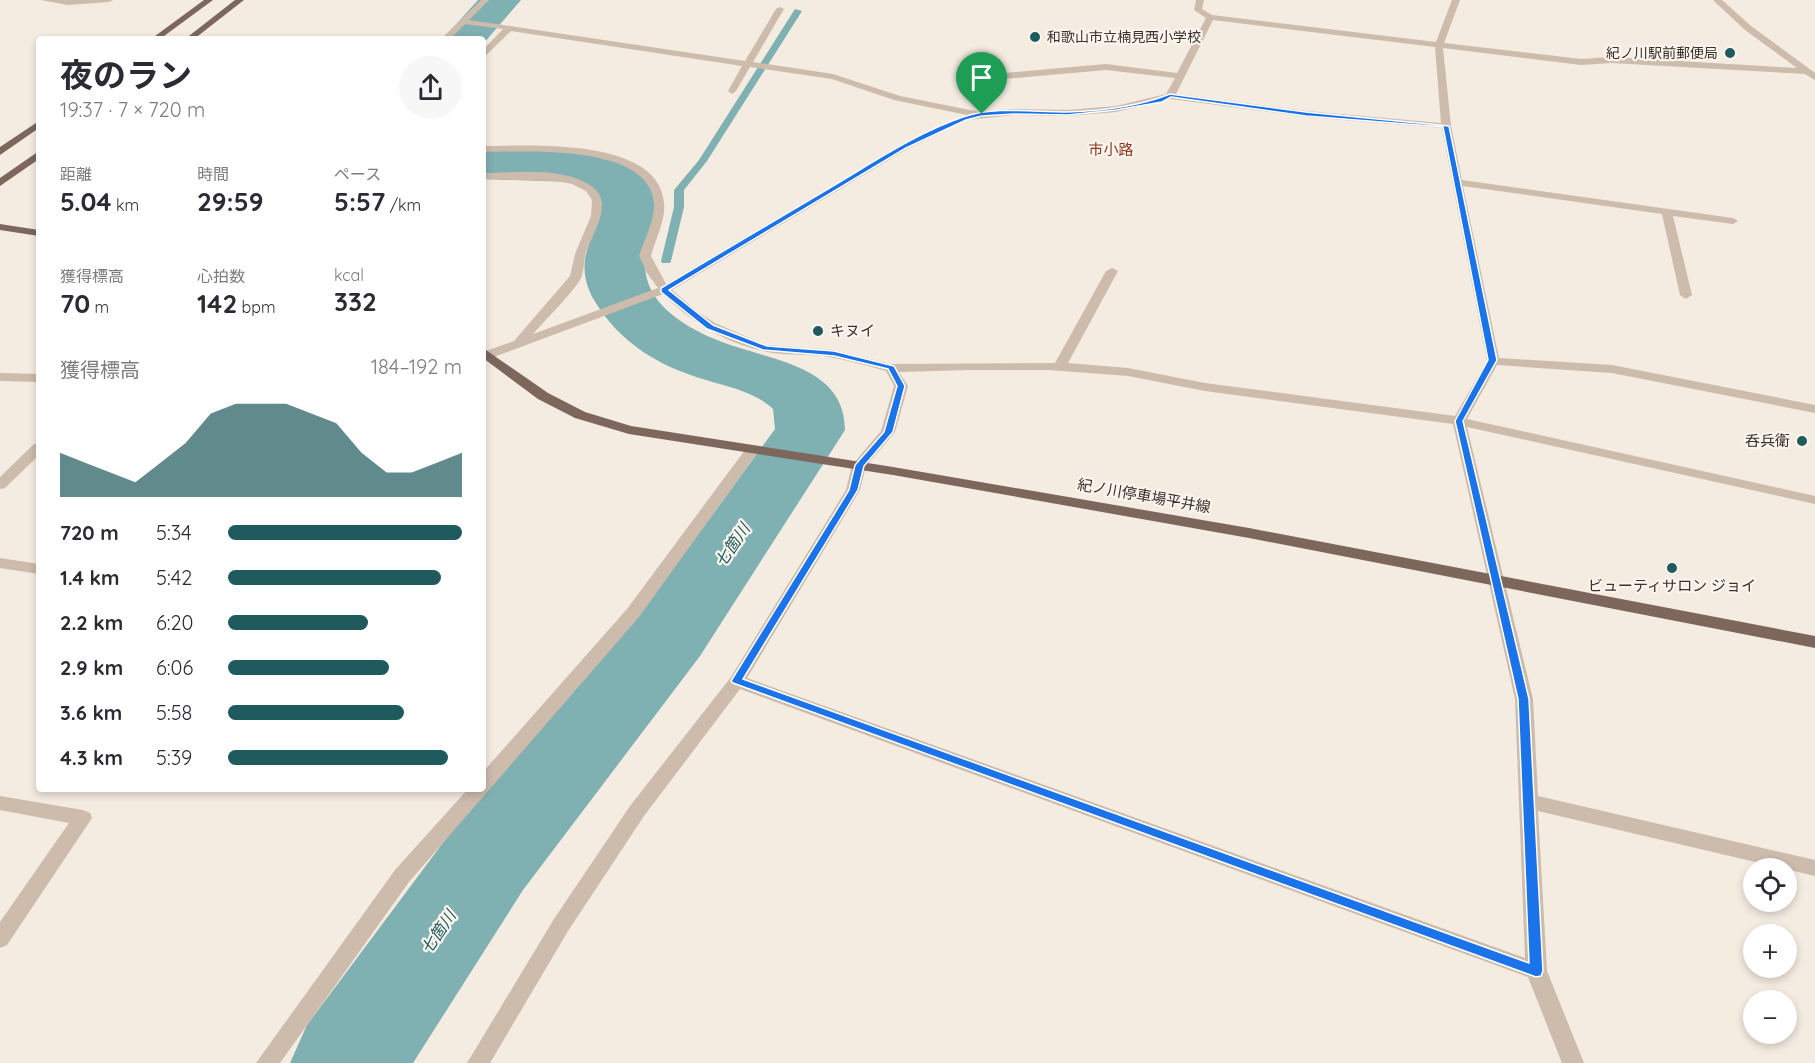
<!DOCTYPE html>
<html lang="ja">
<head>
<meta charset="utf-8">
<style>
  :root { --surface:#fff; --page:#f7f7f7; --text:#2b2b33; --muted:#7c7c81; --accent:#1f5a5e }
  body { margin:0; font-family:Quicksand,"Noto Sans JP",sans-serif; background:var(--page); color:var(--text); height:100vh; display:flex; flex-direction:column; font-size:22px; white-space:nowrap }
  * { box-sizing:border-box; margin:0 }
  p { font-size:20px; color:var(--muted) }
  .icon { flex:none; width:33px; height:33px; fill:none; stroke:currentColor; stroke-width:2; stroke-linecap:round; stroke-linejoin:round }
  .map { position:relative; flex:1; overflow:hidden }
  .drawer { position:absolute; left:36px; top:36px; width:450px; height:756px; display:flex; flex-direction:column; background:var(--surface); border-radius:6px; box-shadow:0 3px 9px #0003 }
  .drawer>* { flex:none }
  .tools { position:absolute; left:1743px; top:858px; display:grid; gap:12px }
  .tools a { display:grid; place-items:center; width:54px; height:54px; border-radius:50%; background:var(--surface); box-shadow:0 3px 9px #0003; font-size:30px }
  .pin { position:absolute; display:grid; place-items:center; width:51px; height:51px; color:#fff; margin:-62px -26px; border-radius:50% 50% 50% 0; rotate:-45deg; box-shadow:0 0 6px #0007 }
  .pin .icon { rotate:45deg }
  .round { display:grid; place-items:center; flex:none; width:63px; height:63px; border-radius:32px; background:var(--page) }
  .headline { display:flex; align-items:center; justify-content:space-between; height:102px; padding:0 24px }
  h1 { font-size:33px; font-weight:700; line-height:45px }
  .metrics { display:grid; grid-template-columns:repeat(3,1fr); gap:9px; height:102px; padding:6px 24px }
  .metrics div { display:grid; align-content:center }
  .metrics b { font-size:26px; font-weight:700 }
  .metrics small { font-size:16px; font-weight:400 }
  .metrics p { font-size:16px }
  .chart { height:168px; padding:12px 24px }
  .chart p { display:flex; justify-content:space-between }
  .chart svg { width:100%; height:108px; margin-top:6px; fill:var(--accent); opacity:.7 }
  ul { padding:0 24px; list-style:none; font-size:20px }
  li { display:grid; grid-template-columns:96px 72px 1fr; align-items:center; height:45px }
  li i { height:15px; border-radius:8px; background:var(--accent) }
  .map>svg:first-child { display:block }
  .lines { fill:none; stroke-linecap:round; stroke-linejoin:round }
  .stream { fill:#7fb0b2; fill-rule:evenodd }
  .river { fill:#7fb0b2; fill-rule:evenodd }
  .minor { fill:#cdbbac; fill-rule:evenodd }
  .major { fill:#7d675c; fill-rule:evenodd }
  .route { fill:#1a73e8; stroke:#fff; stroke-width:1.5; fill-rule:evenodd }
  .poi-dot { fill:#1f5a5e; stroke:#fbf5ee; stroke-width:2 }
  .labels { text-anchor:middle; stroke-width:4.5; stroke-linejoin:round; paint-order:stroke }
  .far-poi-label { font-size:14px; fill:#3b302b; stroke:#fbf5ee; text-anchor:start }
  .far-quarter-label { font-size:15px; fill:#8c3b22; stroke:#fbf5ee }
  .poi-label { font-size:15px; fill:#3b302b; stroke:#fbf5ee; text-anchor:start }
  .street-label { font-size:15px; fill:#3b302b; stroke:#fbf5ee }
  .water-label { font-size:16px; font-style:italic; fill:#1f5a5e; stroke:#fbf5ee }
</style>
</head>
<body>
<div class="map">
<svg width="1815" height="1063" viewBox="0 0 1815 1063">
  <rect width="100%" height="100%" fill="#f4ebe1"/>
  <g class="lines">
    <!-- stream -->
    <g class="stream">
      <path d="M 795,9 L 802,11 L 707,161 L 684,190 L 684,207 L 671,261 L 670,263 L 662,263 L 661,261 L 674,207 L 674,190 L 699,160 Z"/>
      <path d="M 641,276 L 645,277 L 645,281 L 618,291 L 613,288 Z"/>
    </g>
    <!-- river -->
    <g class="river">
      <path d="M 478,0 L 521,0 L 483,44 L 483,39 L 443,39 Z"/>
      <path d="M 483,147 C 523,149 602,145 635,168 C 693,207 602,260 675,317 C 693,331 717,341 740,348 C 783,362 845,371 845,430 L 700,656 L 523,890 L 413,1063 L 290,1063 L 307,1025 L 451,832 L 640,614 L 775,429 L 773,409 C 755,392 729,387 706,380 C 658,366 620,343 594,300 C 587,288 583,274 585,260 C 589,228 627,191 572,182 L 483,179 Z"/>
    </g>
    <!-- minor -->
    <g class="minor">
      <path d="M 41,0 L 113,0 L 109,2 L 68,5 Z"/>
      <path d="M 481,0 L 489,0 L 469,20 L 745,61 L 776,9 L 780,7 L 784,9 L 753,62 L 833,74 L 900,96 L 980,112 L 1014,109 L 1068,110 L 1116,106 L 1166,94 L 1175,78 L 1106,70 L 1004,79 L 1000,76 L 1004,73 L 1106,64 L 1177,73 L 1206,18 L 1194,10 L 1196,0 L 1204,0 L 1202,9 L 1212,15 L 1436,42 L 1452,0 L 1460,0 L 1444,43 L 1581,59 L 1611,57 L 1797,68 L 1745,30 L 1713,0 L 1722,0 L 1751,26 L 1815,73 L 1815,80 L 1805,74 L 1611,63 L 1581,65 L 1443,48 L 1451,126 L 1462,180 L 1733,218 L 1738,221 L 1733,224 L 1673,216 L 1692,295 L 1686,299 L 1680,295 L 1662,214 L 1463,186 L 1499,358 L 1612,365 L 1815,405 L 1815,413 L 1612,373 L 1497,365 L 1467,419 L 1815,496 L 1815,504 L 1467,427 L 1533,699 L 1538,796 L 1815,860 L 1815,876 L 1538,811 L 1547,971 L 1584,1063 L 1562,1063 L 1528,977 L 740,689 L 644,816 L 568,931 L 490,1063 L 467,1063 L 554,919 L 630,806 L 731,677 L 846,490 L 852,465 L 881,431 L 894,386 L 886,371 C 865,365 844,359 823,356 C 803,354 782,356 763,351 C 725,343 690,321 663,294 L 491,358 L 483,358 L 483,352 L 514,341 L 570,276 L 575,254 L 591,216 L 592,200 L 586,191 L 572,184 L 556,181 L 483,179 L 483,173 C 516,173 562,166 591,186 C 615,202 593,232 586,252 C 584,260 584,271 581,278 C 573,293 545,320 533,334 L 658,288 L 647,273 L 639,256 C 644,240 655,220 654,203 C 649,143 525,152 483,152 L 483,146 C 529,146 659,137 664,203 C 666,220 655,240 651,256 L 666,284 L 901,145 L 967,115 L 894,100 L 832,79 L 750,67 L 736,91 L 732,94 L 728,91 L 742,66 L 511,31 L 483,58 L 483,50 L 503,29 L 465,24 L 450,39 L 441,39 ZM 1213,20 L 1435,47 L 1441,123 L 1307,111 L 1176,94 ZM 1171,99 L 1307,117 L 1442,128 L 1487,361 L 1455,416 L 1205,383 L 1128,368 L 1068,363 L 1118,271 L 1112,268 L 1106,271 L 1055,363 L 891,364 L 833,350 L 766,345 L 715,323 L 698,312 L 672,290 L 907,149 L 967,120 L 1014,115 L 1068,116 L 1116,112 ZM 970,370 L 1049,370 L 1128,376 L 1205,391 L 1453,424 L 1515,699 L 1525,958 L 747,678 L 860,490 L 866,466 L 895,432 L 908,386 L 899,372 Z"/>
      <path d="M 0,373 L 39,374 L 39,382 L 0,381 Z"/>
      <path d="M 39,443 L 39,455 L 5,488 L 0,489 L 0,477 L 34,444 Z"/>
      <path d="M 753,445 L 760,449 L 639,617 L 409,882 L 280,1063 L 256,1063 L 395,870 L 468,789 L 483,789 L 483,772 L 627,609 L 748,446 Z"/>
      <path d="M 0,558 L 39,564 L 39,574 L 0,568 Z"/>
      <path d="M 0,796 L 83,810 L 90,813 L 92,818 L 7,945 L 0,948 L 0,922 L 69,823 L 0,810 Z"/>
    </g>
    <!-- major -->
    <g class="major">
      <path d="M 204,0 L 213,0 L 160,39 L 151,39 Z"/>
      <path d="M 235,0 L 244,0 L 194,39 L 185,39 Z"/>
      <path d="M 39,121 L 39,128 L 0,155 L 0,147 Z"/>
      <path d="M 39,151 L 39,159 L 0,186 L 0,178 Z"/>
      <path d="M 0,224 L 39,230 L 39,236 L 0,230 Z"/>
      <path d="M 483,348 L 548,393 L 585,412 L 631,426 L 893,467 L 1249,528 L 1815,636 L 1815,648 L 1249,538 L 893,475 L 629,434 L 575,418 L 538,399 L 483,358 Z"/>
    </g>
  </g>
  <!-- route -->
  <path class="route" d="M 1170,94 L 1306,112 L 1449,126 L 1497,360 L 1463,421 L 1529,699 L 1543,971 L 1541,976 L 1536,977 L 733,683 L 731,681 L 849,490 L 855,465 L 884,432 L 897,386 L 888,369 L 834,356 L 763,350 L 707,329 L 661,292 L 661,288 C 720,253 779,218 838,183 C 878,159 919,132 963,117 C 996,106 1033,112 1067,112 C 1101,111 1139,106 1170,94 ZM 1171,97 L 1306,116 L 1443,127 L 1488,360 L 1455,421 L 1518,699 L 1529,963 L 743,679 L 858,490 L 864,466 L 893,432 L 905,386 L 894,366 L 834,351 L 767,346 L 713,325 L 669,290 L 906,148 L 966,120 L 982,116 L 1014,114 L 1068,115 L 1116,110 L 1162,102 Z"/>
  <!-- markers -->
  <g class="poi-dot">
    <circle cx="1035" cy="37" r="6"/>
    <circle cx="1730" cy="53" r="6"/>
    <circle cx="818" cy="331" r="6"/>
    <circle cx="1802" cy="441" r="6"/>
    <circle cx="1672" cy="568" r="6"/>
  </g>
  <g class="labels">
    <!-- far-poi labels -->
    <g class="far-poi-label">
      <text x="1047" y="42">和歌山市立楠見西小学校</text>
      <text x="1718" y="58" text-anchor="end">紀ノ川駅前郵便局</text>
    </g>
    <!-- far-quarter labels -->
    <g class="far-quarter-label">
      <text x="1111" y="155">市小路</text>
    </g>
    <!-- poi labels -->
    <g class="poi-label">
      <text x="830" y="336">キヌイ</text>
      <text x="1790" y="446" text-anchor="end">呑兵衛</text>
      <text x="1672" y="591" text-anchor="middle">ビューティサロン ジョイ</text>
    </g>
    <!-- street labels -->
    <g class="street-label">
      <text transform="translate(1144 496) rotate(10)" y="5">紀ノ川停車場平井線</text>
    </g>
    <!-- water labels -->
    <g class="water-label">
      <text transform="translate(732 545) rotate(-56)" y="6">七箇川</text>
      <text transform="translate(438 932) rotate(-56)" y="6">七箇川</text>
    </g>
  </g>
</svg>
<div class="tools">
<a><svg class="icon" aria-label="locate" viewBox="0 0 24 24"><circle cx="12" cy="12" r="6"/><path d="M12 2v4M12 18v4M2 12h4M18 12h4"/></svg></a>
<a>+</a>
<a>−</a>
</div>
<div class="pin" style="left:982px;top:114px;background:#1e9e55"><svg class="icon" aria-label="arrive" viewBox="0 0 24 24"><path d="M6 21V4h12l-3 4 3 4H6"/></svg></div>
<section class="drawer">
<div class="headline"><div><h1>夜のラン</h1><p>19:37 · 7 × 720 m</p></div><a class="round"><svg class="icon" aria-label="share" viewBox="0 0 24 24"><path d="M12 15V3M7 8l5-5 5 5M5 13v7h14v-7"/></svg></a></div>
<div class="metrics">
<div><p>距離</p><b>5.04<small> km</small></b></div>
<div><p>時間</p><b>29:59</b></div>
<div><p>ペース</p><b>5:57<small> /km</small></b></div>
</div>
<div class="metrics">
<div><p>獲得標高</p><b>70<small> m</small></b></div>
<div><p>心拍数</p><b>142<small> bpm</small></b></div>
<div><p>kcal</p><b>332</b></div>
</div>
<div class="chart"><p><span>獲得標高</span>184–192 m</p>
<svg viewBox="0 0 160 44" preserveAspectRatio="none"><path d="M0 44V26L10 30L20 34L30 38L40 30L50 22L60 10L70 6L80 6L90 6L100 10L110 14L120 26L130 34L140 34L150 30L160 26V44z"/></svg>
</div>
<ul>
<li><b>720 m</b>5:34<i style="width:100%"></i></li>
<li><b>1.4 km</b>5:42<i style="width:91%"></i></li>
<li><b>2.2 km</b>6:20<i style="width:60%"></i></li>
<li><b>2.9 km</b>6:06<i style="width:69%"></i></li>
<li><b>3.6 km</b>5:58<i style="width:75%"></i></li>
<li><b>4.3 km</b>5:39<i style="width:94%"></i></li>
</ul>
</section>
</div>
</body>
</html>
